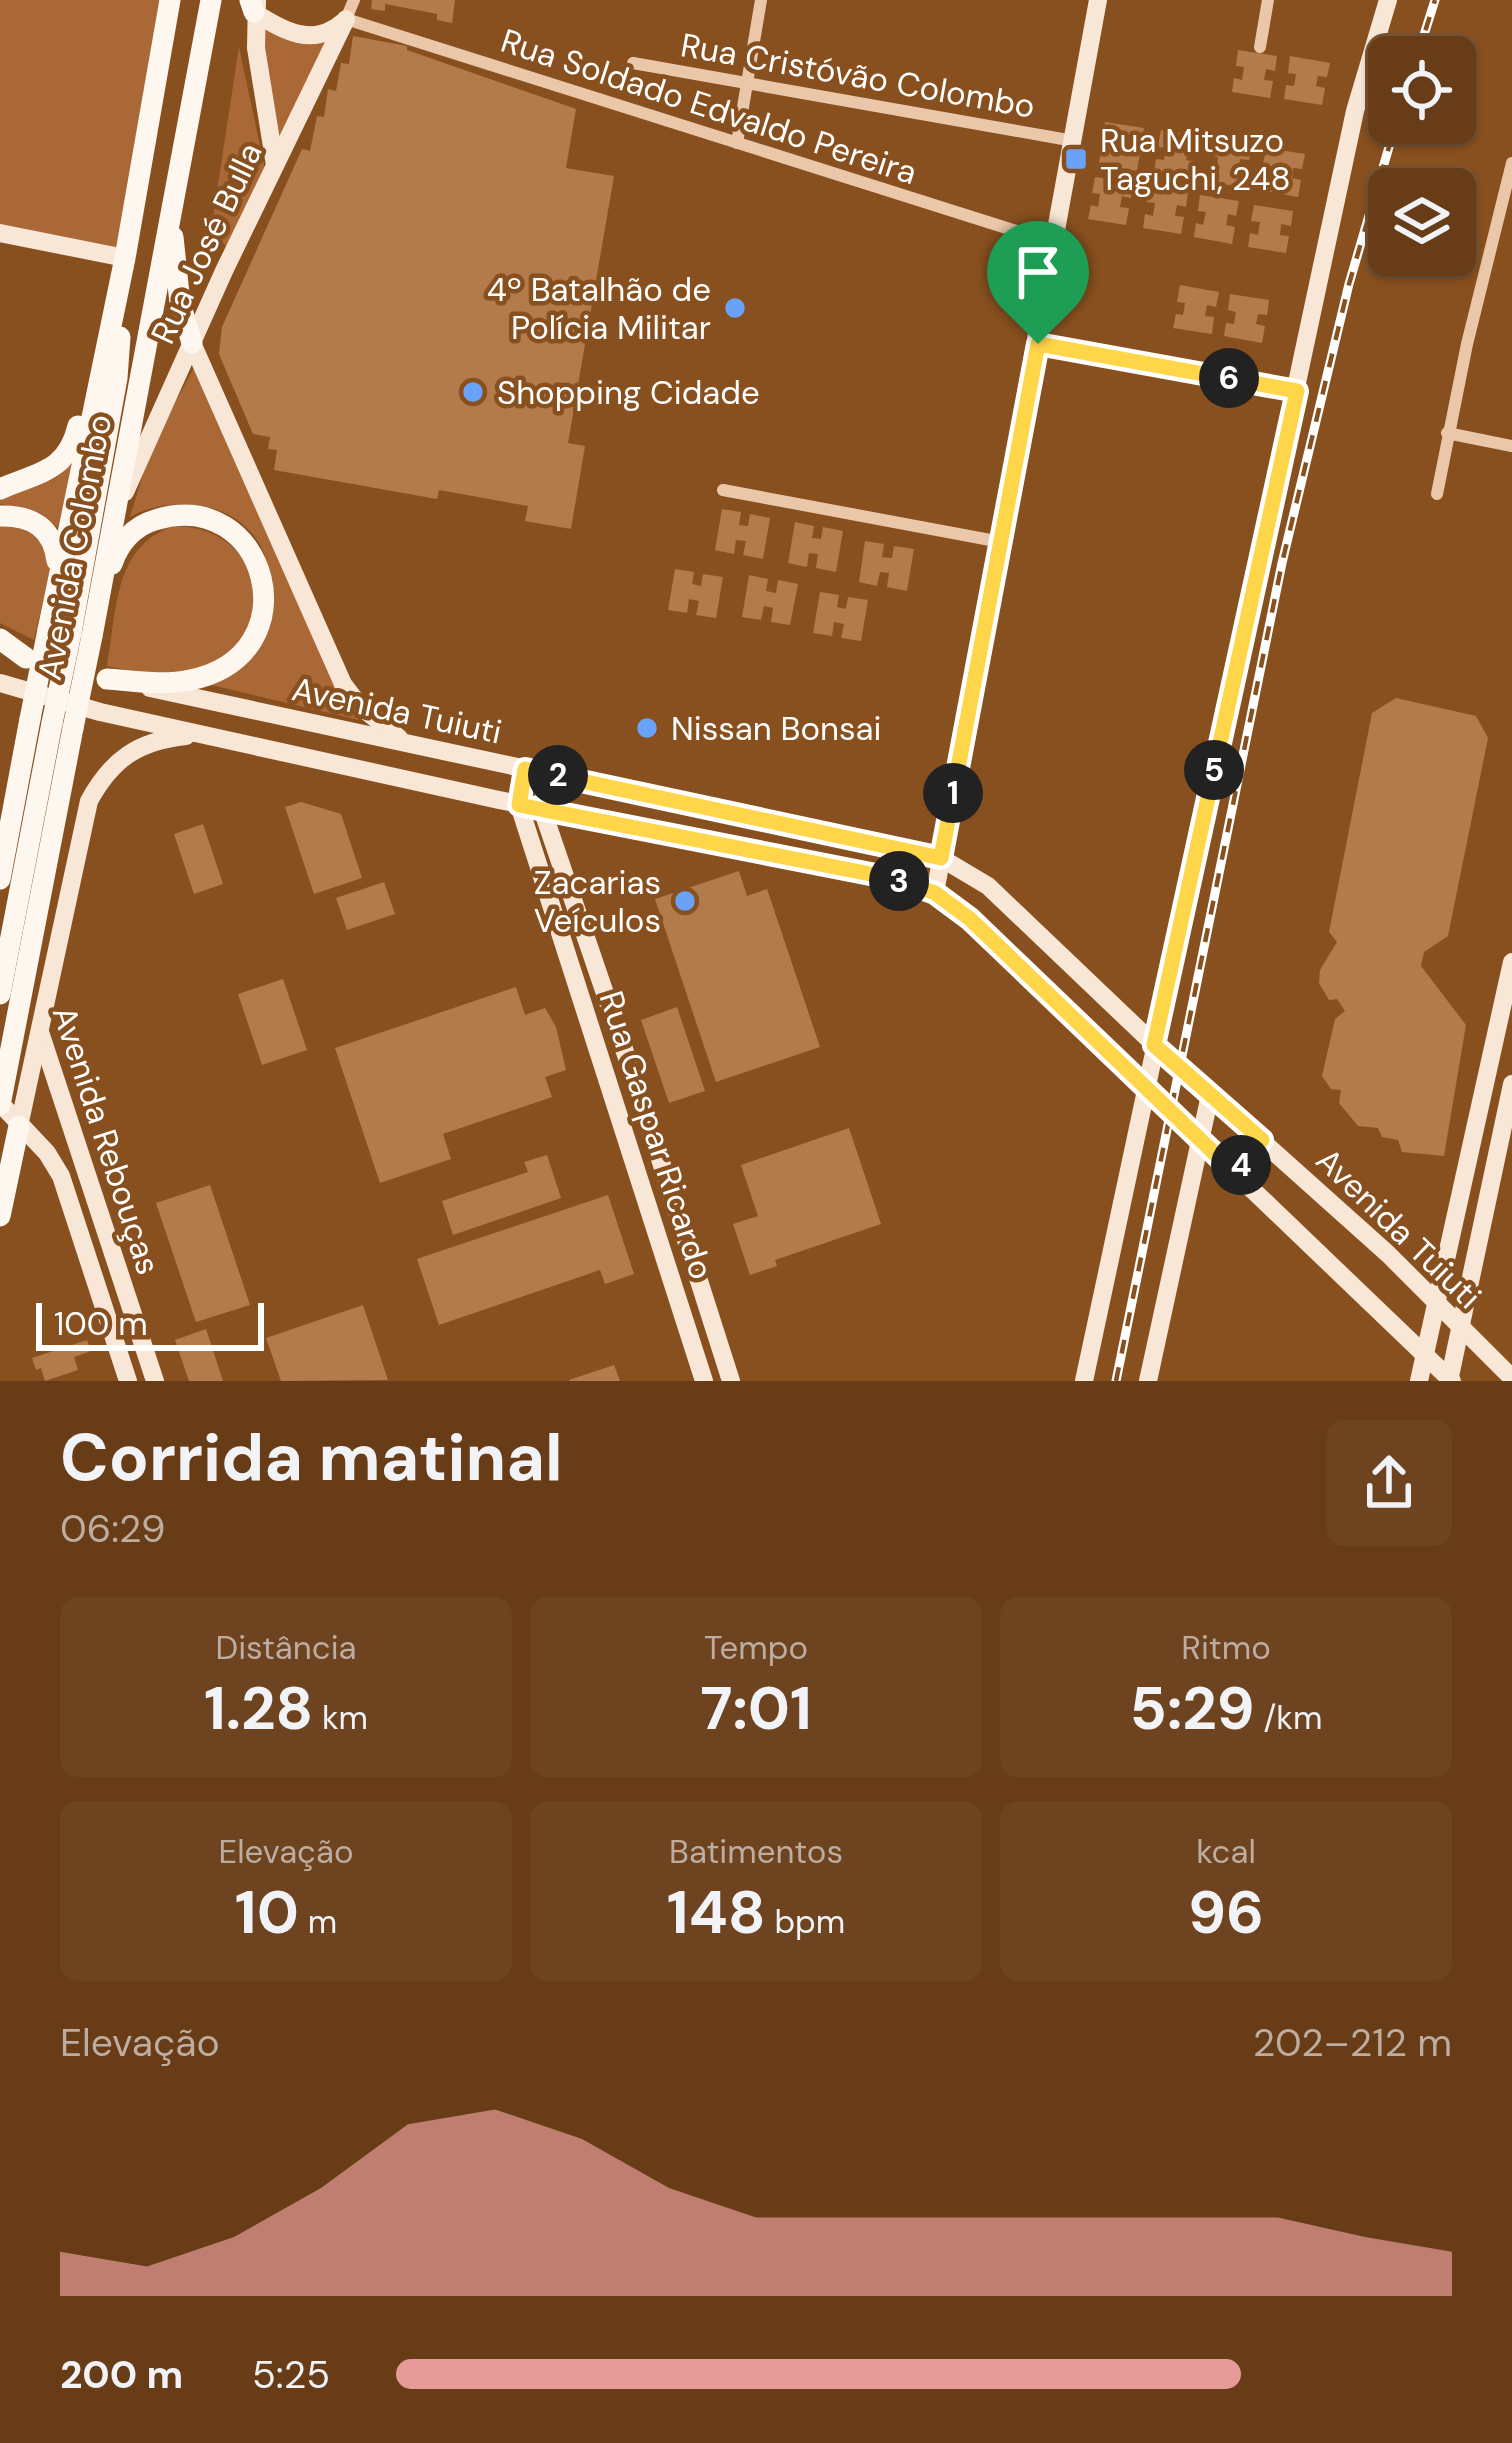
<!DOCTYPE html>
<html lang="pt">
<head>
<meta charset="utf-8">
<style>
  :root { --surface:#673c17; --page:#6d4320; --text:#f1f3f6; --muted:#bdada1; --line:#7a5636; --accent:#e69b98 }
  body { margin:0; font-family:"DM Sans",sans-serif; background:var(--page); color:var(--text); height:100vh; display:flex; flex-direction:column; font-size:45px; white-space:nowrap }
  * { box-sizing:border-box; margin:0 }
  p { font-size:39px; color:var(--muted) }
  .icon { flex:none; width:66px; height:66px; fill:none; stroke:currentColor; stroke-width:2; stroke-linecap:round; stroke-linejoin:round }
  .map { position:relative; height:1381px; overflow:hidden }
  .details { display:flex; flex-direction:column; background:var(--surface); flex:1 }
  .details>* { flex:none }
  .tools { position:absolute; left:1368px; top:36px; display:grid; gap:24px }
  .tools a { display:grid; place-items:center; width:108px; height:108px; border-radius:18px; background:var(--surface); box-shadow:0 3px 9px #0004,0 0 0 3px var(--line); font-size:60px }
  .scale { position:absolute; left:36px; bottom:30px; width:228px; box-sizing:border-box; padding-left:12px; border:6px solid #fff; border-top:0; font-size:33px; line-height:42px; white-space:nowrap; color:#fff; -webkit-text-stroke:9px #89501f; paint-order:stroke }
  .pin { position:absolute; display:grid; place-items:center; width:102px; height:102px; color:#fff; margin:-123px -51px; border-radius:50% 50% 50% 0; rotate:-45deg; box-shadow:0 0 12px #0007 }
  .pin .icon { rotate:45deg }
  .km { position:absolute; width:60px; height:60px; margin:-30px; border-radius:50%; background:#222; color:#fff; font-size:33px; line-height:60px; text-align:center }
  .round { display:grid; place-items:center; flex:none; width:126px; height:126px; border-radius:18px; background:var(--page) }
  .summary { display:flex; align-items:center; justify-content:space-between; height:204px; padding:0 60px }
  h1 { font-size:66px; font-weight:700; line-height:90px }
  .figures { display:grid; grid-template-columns:repeat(3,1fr); gap:18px; height:204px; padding:12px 60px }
  .figures div { display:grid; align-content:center; border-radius:18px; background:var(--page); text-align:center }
  .figures b { font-size:60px; font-weight:700 }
  .figures small { font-size:33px; font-weight:400 }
  .figures p { font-size:33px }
  .chart { height:336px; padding:24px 60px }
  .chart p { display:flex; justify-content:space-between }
  .chart svg { width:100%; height:216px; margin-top:12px; fill:var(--accent); opacity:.7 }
  ul { padding:0 60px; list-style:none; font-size:39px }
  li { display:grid; grid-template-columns:192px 144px 1fr; align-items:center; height:90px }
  li i { height:30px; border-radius:15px; background:var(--accent) }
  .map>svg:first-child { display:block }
  .green { fill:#a96835 }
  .building { fill:#b37a4b }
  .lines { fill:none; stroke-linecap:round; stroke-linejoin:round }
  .street { stroke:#ebc7aa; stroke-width:12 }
  .secondary { stroke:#f8e6d6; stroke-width:18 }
  .primary { stroke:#fef7ef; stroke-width:21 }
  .rail-casing { stroke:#fff; stroke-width:9 }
  .rail { stroke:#89501f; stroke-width:4.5; stroke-dasharray:14; stroke-linecap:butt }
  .secondary-bridge { stroke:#f8e6d6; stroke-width:18 }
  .primary-bridge { stroke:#fef7ef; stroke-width:21 }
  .route-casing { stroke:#fff; stroke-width:24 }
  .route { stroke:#ffd54a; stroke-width:15 }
  .poi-dot { fill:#6aa2f9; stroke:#89501f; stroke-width:4.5 }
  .labels { text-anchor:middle; stroke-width:9; stroke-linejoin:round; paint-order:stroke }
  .street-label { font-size:33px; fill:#fff; stroke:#89501f }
  .poi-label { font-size:33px; fill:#fff; stroke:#89501f; text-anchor:start }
</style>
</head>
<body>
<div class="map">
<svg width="1512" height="1381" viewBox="0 0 1512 1381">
  <rect width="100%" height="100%" fill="#89501f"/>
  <!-- green -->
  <g class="green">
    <path d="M 0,0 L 167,0 L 125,258 L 0,232 Z"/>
    <path d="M 254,12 L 276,27 L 334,30 L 275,165 Z"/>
    <path d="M 239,47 L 264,165 L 263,178 L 230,249 L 214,236 L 213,217 Z"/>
    <path d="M 196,364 L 330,678 L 359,720 L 207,684 L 246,658 C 251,637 271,585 268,567 C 255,503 177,491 130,517 L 151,448 Z"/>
    <path d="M 68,465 L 73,465 L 58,528 L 40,513 L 0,504 L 0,493 C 22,487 57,486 68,465 Z"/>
    <path d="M 0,520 L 31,526 L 53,557 L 34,640 L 0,623 Z"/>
    <path d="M 174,526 C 269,526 285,645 199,671 C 169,680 137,672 107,666 C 117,611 113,546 174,526 Z"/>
  </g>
  <!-- building -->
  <g class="building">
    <path d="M 372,0 L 455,0 L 452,23 L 437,20 L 437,14 L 385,4 L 385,11 L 371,9 Z"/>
    <path d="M 353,36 L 407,46 L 407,50 L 576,109 L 566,168 L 614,176 L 568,443 L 585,446 L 571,529 L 525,521 L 528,506 L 439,490 L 437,499 L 274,470 L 277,450 L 268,449 L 270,437 L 253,434 L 219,354 L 222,327 L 302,149 L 310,151 L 317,116 L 324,117 L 328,89 L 336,91 L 341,63 L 349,64 Z"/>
    <path d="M 1238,50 L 1277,56 L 1275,71 L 1266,69 L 1264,80 L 1273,81 L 1270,98 L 1232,92 L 1234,78 L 1242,80 L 1244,67 L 1236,66 Z"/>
    <path d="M 1290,56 L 1330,63 L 1327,77 L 1318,76 L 1316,86 L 1325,88 L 1322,105 L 1284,99 L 1286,85 L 1294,86 L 1296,74 L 1288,73 Z"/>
    <path d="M 1105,122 L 1144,128 L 1142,143 L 1133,141 L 1131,152 L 1140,153 L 1137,171 L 1099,164 L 1101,150 L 1109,152 L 1111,139 L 1103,138 Z"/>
    <path d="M 1161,130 L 1200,137 L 1197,151 L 1188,150 L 1186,160 L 1195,162 L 1192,179 L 1154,173 L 1156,159 L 1164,160 L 1166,148 L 1158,147 Z"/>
    <path d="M 1213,139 L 1252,146 L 1249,160 L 1240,159 L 1239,169 L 1248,171 L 1245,188 L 1206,181 L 1209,168 L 1217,169 L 1218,157 L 1210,155 Z"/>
    <path d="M 1266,148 L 1305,154 L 1302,169 L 1293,168 L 1292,178 L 1301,180 L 1298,197 L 1260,190 L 1262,177 L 1269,178 L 1271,166 L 1263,164 Z"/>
    <path d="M 1095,177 L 1134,183 L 1131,198 L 1122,196 L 1120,207 L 1129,208 L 1126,225 L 1088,219 L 1091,205 L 1098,207 L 1100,194 L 1092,193 Z"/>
    <path d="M 1149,186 L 1188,192 L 1186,207 L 1177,205 L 1175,216 L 1184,217 L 1181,234 L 1143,228 L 1145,214 L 1153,216 L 1155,203 L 1146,202 Z"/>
    <path d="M 1200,195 L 1239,201 L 1236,216 L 1228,214 L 1226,225 L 1235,227 L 1232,244 L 1194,237 L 1196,223 L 1203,225 L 1206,212 L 1198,211 Z"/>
    <path d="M 1254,205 L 1293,211 L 1291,226 L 1281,224 L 1280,235 L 1289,236 L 1286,253 L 1248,247 L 1250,233 L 1258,235 L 1260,222 L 1251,221 Z"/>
    <path d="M 1180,285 L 1219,292 L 1216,307 L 1207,305 L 1205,316 L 1214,317 L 1212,334 L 1173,328 L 1176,314 L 1183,315 L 1185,303 L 1177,302 Z"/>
    <path d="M 1230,294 L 1269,300 L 1267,315 L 1258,314 L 1256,324 L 1265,326 L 1262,343 L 1224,336 L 1226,323 L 1234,324 L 1236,312 L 1228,310 Z"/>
    <path d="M 722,509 L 741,512 L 739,525 L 748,526 L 750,514 L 770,518 L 763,559 L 743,555 L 746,541 L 736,540 L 734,554 L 715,550 Z"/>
    <path d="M 795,522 L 814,526 L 812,538 L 821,539 L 823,527 L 843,531 L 836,572 L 816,568 L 818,554 L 809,553 L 807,567 L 788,563 Z"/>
    <path d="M 865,541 L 884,544 L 882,557 L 892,558 L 894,546 L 914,549 L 907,591 L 887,587 L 889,573 L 880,572 L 877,586 L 859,582 Z"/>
    <path d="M 675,569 L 694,572 L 692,584 L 701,586 L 703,574 L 723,577 L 716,618 L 696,615 L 699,601 L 689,599 L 687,613 L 668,610 Z"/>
    <path d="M 749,575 L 768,579 L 766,591 L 776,593 L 778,580 L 798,584 L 790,625 L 771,622 L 773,608 L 764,606 L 761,620 L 742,617 Z"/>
    <path d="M 820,592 L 839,595 L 837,607 L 846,609 L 848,597 L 868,600 L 861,641 L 841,638 L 844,624 L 834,622 L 832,636 L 813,633 Z"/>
    <path d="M 1396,698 L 1476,716 L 1488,738 L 1448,936 L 1424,952 L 1421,966 L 1466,1025 L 1444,1156 L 1402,1152 L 1398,1140 L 1382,1137 L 1378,1128 L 1358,1126 L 1339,1103 L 1341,1090 L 1331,1089 L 1322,1076 L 1335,1019 L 1345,1011 L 1337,999 L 1329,1000 L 1319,983 L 1320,970 L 1337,942 L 1329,932 L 1372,713 Z"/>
    <path d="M 301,802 L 341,814 L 362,878 L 314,894 L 285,807 Z"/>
    <path d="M 203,824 L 223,884 L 194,894 L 174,834 Z"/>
    <path d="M 739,871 L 747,896 L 767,889 L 820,1047 L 716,1082 L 655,899 Z"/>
    <path d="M 384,882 L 395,914 L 347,930 L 336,898 Z"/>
    <path d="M 283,979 L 307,1050 L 262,1065 L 238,994 Z"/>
    <path d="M 516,987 L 525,1015 L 545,1008 L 556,1027 L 566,1070 L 545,1077 L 552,1097 L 443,1134 L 451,1159 L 380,1183 L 335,1048 Z"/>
    <path d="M 677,1007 L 705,1091 L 669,1103 L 641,1020 Z"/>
    <path d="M 849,1128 L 881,1224 L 775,1260 L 777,1266 L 750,1275 L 733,1224 L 758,1216 L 741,1165 Z"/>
    <path d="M 547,1155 L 561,1198 L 453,1235 L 442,1201 L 528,1172 L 524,1162 Z"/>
    <path d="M 210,1185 L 250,1305 L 196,1322 L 156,1203 Z"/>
    <path d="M 608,1195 L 634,1274 L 605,1284 L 600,1270 L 439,1325 L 417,1259 Z"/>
    <path d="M 363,1305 L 388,1380 L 281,1381 L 266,1338 Z"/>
    <path d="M 206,1329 L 223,1381 L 189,1381 L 175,1340 Z"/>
    <path d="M 87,1340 L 91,1351 L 74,1357 L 78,1370 L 45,1381 L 41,1368 L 36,1370 L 32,1358 Z"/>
    <path d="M 614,1365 L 620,1381 L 569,1381 L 569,1380 Z"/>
  </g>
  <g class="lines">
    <!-- street -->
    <g class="street">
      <path d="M 354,0 L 346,19 L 1057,244"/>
      <path d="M 1260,47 L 1268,0"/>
      <path d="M 633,63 L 1074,141"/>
      <path d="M 737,143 L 761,0"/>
      <path d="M 1038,344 L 1297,391"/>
      <path d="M 1447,433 L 1512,446"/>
      <path d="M 723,490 L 1001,542"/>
      <path d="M 1437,494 L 1467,344 L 1512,163"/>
    </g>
    <!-- secondary -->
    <g class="secondary">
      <path d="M 257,0 L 256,48 L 275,165"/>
      <path d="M 254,12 C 283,31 313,48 343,22"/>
      <path d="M 0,233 L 125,258"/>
      <path d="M 192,343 L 343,684 L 359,705 L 399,738"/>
      <path d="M 125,492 L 224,271 L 346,19"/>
      <path d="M 0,683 L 100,712 L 499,800 L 895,879 L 935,893 L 970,919 L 1148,1090"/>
      <path d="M 150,688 L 941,858 L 988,886 L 1159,1049"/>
      <path d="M 525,769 L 519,805 L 704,1381"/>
      <path d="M 548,773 L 542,809 L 638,1090 L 731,1381"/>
      <path d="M 935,893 L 1098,0"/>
      <path d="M 40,1032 L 155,1381"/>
      <path d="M 1197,1083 L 1388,1254 L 1512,1378"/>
      <path d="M 0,1103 L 47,1153 L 61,1176 L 128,1381"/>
      <path d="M 19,1126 L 89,801 C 112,759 138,741 186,736"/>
      <path d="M 1186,1126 L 1452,1381"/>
      <path d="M 1084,1381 L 1355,111 L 1388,0"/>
      <path d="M 1148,1381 L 1210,1095"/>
      <path d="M 1419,1381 L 1512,962"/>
      <path d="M 1449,1381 L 1512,1084"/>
    </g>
    <!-- primary -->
    <g class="primary">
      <path d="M 250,0 L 254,12"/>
      <path d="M 173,237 L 180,303 L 192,343"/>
      <path d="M 0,489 C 39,472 67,472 78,426"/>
      <path d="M 0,516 C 32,515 53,528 57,561"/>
      <path d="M 48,630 L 125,258 L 170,0"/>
      <path d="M 71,633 L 117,378 L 120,337"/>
      <path d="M 92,636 L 211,0"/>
      <path d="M 0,639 L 26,658"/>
      <path d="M 107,679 C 135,681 163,686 190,680 C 314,655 267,485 155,520 C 134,526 119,543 112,564"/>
      <path d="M 0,879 L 30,719"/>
      <path d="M 0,994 L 52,723"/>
      <path d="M 0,1105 L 73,728"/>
      <path d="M 0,1216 L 19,1126"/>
    </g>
    <defs>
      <g id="rail">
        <path d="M 1417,57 L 1435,0"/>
        <path d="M 1116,1381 L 1282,563 L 1349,284 L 1396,123"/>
      </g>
    </defs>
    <!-- rail casing -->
    <use href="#rail" class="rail-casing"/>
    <!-- rail -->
    <use href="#rail" class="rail"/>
    <!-- secondary-bridge -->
    <g class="secondary-bridge">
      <path d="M 1167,1057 L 1197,1083"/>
      <path d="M 1156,1097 L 1186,1126"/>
    </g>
    <!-- primary-bridge -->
    <g class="primary-bridge">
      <path d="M 30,719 L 48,630"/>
      <path d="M 52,723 L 71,633"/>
      <path d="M 73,728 L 92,636"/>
    </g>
  </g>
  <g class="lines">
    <defs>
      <path id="route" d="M 1038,344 L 1297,391 L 1154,1045 L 1262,1140 L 1234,1172 L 970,919 L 935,893 L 896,879 L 519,805 L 525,769 L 941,858 Z"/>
    </defs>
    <!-- route casing -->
    <use href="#route" class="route-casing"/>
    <!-- route -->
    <use href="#route" class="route"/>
  </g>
  <!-- markers -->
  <g class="poi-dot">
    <rect x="1064" y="147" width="24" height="24" rx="6"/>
    <circle cx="735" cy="308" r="12"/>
    <circle cx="473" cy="392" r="12"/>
    <circle cx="647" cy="728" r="12"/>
    <circle cx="685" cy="901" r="12"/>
  </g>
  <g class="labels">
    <!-- street labels -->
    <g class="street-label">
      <text transform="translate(858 75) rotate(10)" y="12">Rua Cristóvão Colombo</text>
      <text transform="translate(709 106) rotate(18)" y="12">Rua Soldado Edvaldo Pereira</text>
      <text transform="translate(206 243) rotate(-65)" y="12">Rua José Bulla</text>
      <text transform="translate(74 547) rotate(-79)" y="12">Avenida Colombo</text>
      <text transform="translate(397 710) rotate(12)" y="12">Avenida Tuiuti</text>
      <text transform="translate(657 1135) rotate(72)" y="12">Rua Gaspar Ricardo</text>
      <text transform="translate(107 1140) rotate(72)" y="12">Avenida Rebouças</text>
      <text transform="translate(1399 1228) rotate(44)" y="12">Avenida Tuiuti</text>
    </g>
    <!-- poi labels -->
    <g class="poi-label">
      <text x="1100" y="152">Rua Mitsuzo<tspan x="1100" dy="38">Taguchi, 248</tspan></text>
      <text x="711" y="301" text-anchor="end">4º Batalhão de<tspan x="711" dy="38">Polícia Militar</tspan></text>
      <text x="497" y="404">Shopping Cidade</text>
      <text x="671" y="740">Nissan Bonsai</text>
      <text x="661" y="894" text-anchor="end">Zacarias<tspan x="661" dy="38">Veículos</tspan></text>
    </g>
  </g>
</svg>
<div class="tools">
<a><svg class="icon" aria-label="locate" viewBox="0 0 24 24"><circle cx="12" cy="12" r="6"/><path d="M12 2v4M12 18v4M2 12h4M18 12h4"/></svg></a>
<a><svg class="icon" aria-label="layers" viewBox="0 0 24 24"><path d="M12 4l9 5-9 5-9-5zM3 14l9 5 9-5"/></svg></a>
</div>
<div class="scale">100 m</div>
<div class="pin" style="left:1038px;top:344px;background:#1e9e55"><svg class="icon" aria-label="arrive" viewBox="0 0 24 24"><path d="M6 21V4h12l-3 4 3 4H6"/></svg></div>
<b class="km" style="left:953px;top:793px">1</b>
<b class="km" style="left:558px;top:775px">2</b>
<b class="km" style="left:899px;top:881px">3</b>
<b class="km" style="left:1241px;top:1165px">4</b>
<b class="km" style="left:1214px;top:770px">5</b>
<b class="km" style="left:1229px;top:378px">6</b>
</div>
<section class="details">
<div class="summary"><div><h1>Corrida matinal</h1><p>06:29</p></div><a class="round"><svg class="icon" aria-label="share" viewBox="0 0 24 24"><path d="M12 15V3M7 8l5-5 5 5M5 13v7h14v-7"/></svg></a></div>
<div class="figures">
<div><p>Distância</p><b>1.28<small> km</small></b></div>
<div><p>Tempo</p><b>7:01</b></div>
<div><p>Ritmo</p><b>5:29<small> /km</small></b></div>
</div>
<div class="figures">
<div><p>Elevação</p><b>10<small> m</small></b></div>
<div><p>Batimentos</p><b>148<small> bpm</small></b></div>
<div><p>kcal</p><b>96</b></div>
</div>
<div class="chart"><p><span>Elevação</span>202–212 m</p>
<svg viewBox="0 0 160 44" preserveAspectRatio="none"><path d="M0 44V35L10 38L20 32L30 22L40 9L50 6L60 12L70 22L80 28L90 28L100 28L110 28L120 28L130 28L140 28L150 32L160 35V44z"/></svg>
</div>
<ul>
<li><b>200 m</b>5:25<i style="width:80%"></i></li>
</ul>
</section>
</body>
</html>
